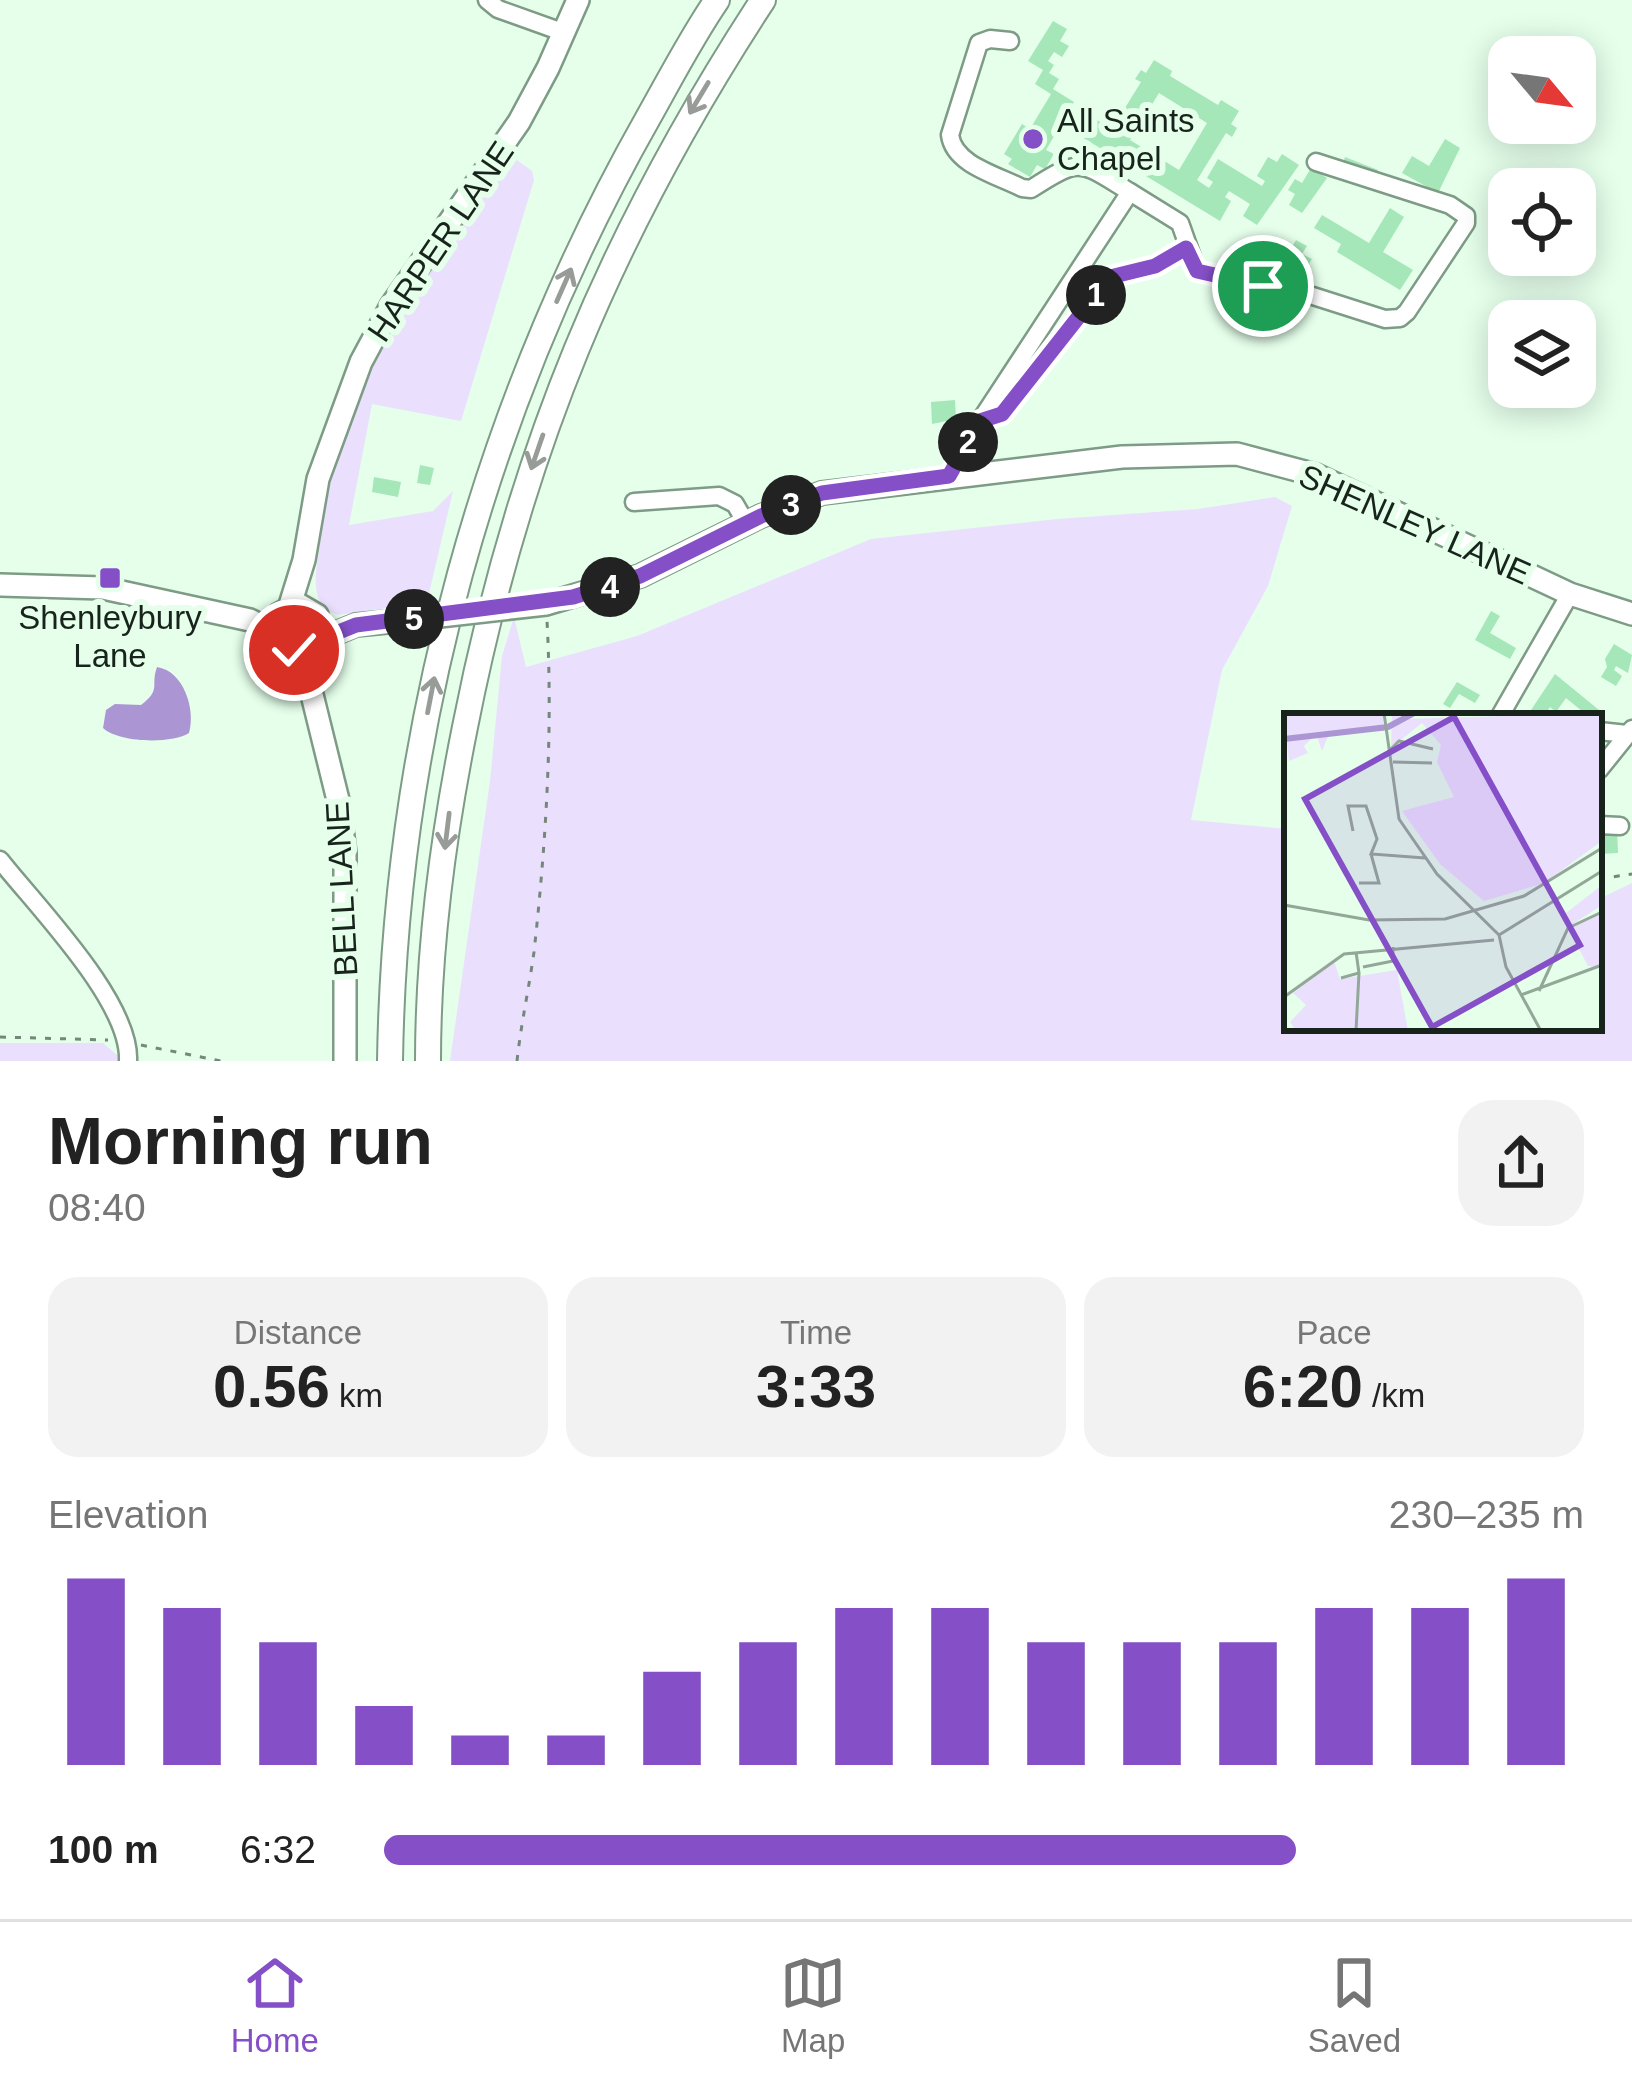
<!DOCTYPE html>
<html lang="en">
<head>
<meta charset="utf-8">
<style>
  :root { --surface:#fff; --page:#f2f2f2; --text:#222; --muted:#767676; --line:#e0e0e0; --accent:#844fc7 }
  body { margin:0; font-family:Arial,sans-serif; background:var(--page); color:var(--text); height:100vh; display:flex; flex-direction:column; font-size:45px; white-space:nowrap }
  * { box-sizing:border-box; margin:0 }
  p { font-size:39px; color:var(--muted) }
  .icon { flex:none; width:66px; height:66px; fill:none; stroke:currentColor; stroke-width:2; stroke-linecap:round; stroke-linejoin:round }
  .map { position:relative; height:1061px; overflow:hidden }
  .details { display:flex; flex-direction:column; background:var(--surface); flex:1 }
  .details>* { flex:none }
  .needle { width:78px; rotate:119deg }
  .tools { position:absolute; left:1488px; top:36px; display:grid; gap:24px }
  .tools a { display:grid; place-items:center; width:108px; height:108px; border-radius:24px; background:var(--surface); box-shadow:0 6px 30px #0003; font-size:60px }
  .pin { position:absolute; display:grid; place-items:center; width:102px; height:102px; color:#fff; margin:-51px; border:6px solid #fff; border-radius:50%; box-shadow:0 3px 12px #0007 }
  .km { position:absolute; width:60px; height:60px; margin:-30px; border-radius:50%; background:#222; color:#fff; font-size:33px; line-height:60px; text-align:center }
  .round { display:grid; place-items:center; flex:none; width:126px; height:126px; border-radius:36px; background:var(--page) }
  .summary { display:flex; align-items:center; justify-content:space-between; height:204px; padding:0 48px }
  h1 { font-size:66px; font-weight:800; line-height:90px }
  .figures { display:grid; grid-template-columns:repeat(3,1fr); gap:18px; height:204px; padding:12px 48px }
  .figures div { display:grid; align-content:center; border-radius:30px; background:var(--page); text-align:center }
  .figures b { font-size:60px; font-weight:800 }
  .figures small { font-size:33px; font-weight:400 }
  .figures p { font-size:33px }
  .chart { height:336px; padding:24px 48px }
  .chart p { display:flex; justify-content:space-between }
  .chart svg { width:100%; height:216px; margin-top:12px; stroke:var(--accent); stroke-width:6 }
  ul { padding:0 48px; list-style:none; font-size:39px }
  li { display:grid; grid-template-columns:192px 144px 1fr; align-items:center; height:90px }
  li i { height:30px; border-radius:15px; background:var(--accent) }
  .tab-bar { display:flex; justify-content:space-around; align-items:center; height:168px; border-top:3px solid var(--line); background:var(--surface); font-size:33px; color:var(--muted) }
  .tab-bar a { display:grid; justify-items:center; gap:6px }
  .tab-bar .current { color:var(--accent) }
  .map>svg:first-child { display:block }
  .green { fill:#eae0fe }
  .water { fill:#ac95d3 }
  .building { fill:#a5e7b8; fill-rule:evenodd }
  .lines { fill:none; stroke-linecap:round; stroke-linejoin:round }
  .minor-casing { stroke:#7d9b85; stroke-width:21 }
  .major-casing { stroke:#7d9b85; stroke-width:26 }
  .highway-casing { stroke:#7d9b85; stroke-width:28 }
  .path { stroke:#75877a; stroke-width:3; stroke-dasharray:6 9; stroke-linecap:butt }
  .minor { stroke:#fff; stroke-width:16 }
  .major { stroke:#fff; stroke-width:21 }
  .highway { stroke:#fff; stroke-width:24 }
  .major-bridge-casing { stroke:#7d9b85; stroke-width:26; stroke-linecap:butt }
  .major-bridge { stroke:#fff; stroke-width:21 }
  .oneway { stroke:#979c98 }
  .route-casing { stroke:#fff; stroke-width:24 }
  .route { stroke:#844fc7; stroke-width:15 }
  .poi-dot { fill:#844fc7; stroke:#e5ffeb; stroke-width:4.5 }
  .labels { text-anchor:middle; stroke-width:12; stroke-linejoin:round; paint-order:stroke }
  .poi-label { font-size:33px; fill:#17231b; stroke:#e5ffeb; text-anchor:start }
  .street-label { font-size:33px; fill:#17231b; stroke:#e5ffeb }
  .inset-river { fill:none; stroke:#ac95d3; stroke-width:6 }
  .inset-road { fill:none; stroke:#93a798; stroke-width:3 }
  .view { fill:#844fc7; fill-opacity:0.15; stroke:#844fc7; stroke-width:6 }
  .inset-edge { fill:none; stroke:#17231b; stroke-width:6 }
</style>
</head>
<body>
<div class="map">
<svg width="1632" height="1061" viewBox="0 0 1632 1061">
  <rect width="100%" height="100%" fill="#e5ffeb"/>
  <!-- green -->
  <g class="green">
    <path d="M 517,160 L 532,171 L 534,180 L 461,421 L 372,404 L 349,525 L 433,511 L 453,491 L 427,602 L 338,615 C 306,605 317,569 320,543 C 324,516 327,488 333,461 C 360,350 438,255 504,166 Z"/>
    <path d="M 1275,497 L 1292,506 L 1268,586 L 1222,670 L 1191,820 L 1287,829 L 1287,1028 L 1599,1028 L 1599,899 L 1632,883 L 1632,1061 L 450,1061 L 490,781 L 502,656 L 514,617 L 526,667 L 637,636 L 871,539 L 1057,519 L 1198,509 Z"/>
    <path d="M 0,1043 L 103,1043 L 124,1061 L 0,1061 Z"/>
  </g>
  <!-- water -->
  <path class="water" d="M 157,667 C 184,671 196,710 189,733 C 172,744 119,743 103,728 L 106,710 L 115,704 L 141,705 C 162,689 150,686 157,667 Z"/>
  <!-- building -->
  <g class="building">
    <path d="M 1053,21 L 1067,29 L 1060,41 L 1069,46 L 1062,57 L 1054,52 L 1048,61 L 1054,65 L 1049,73 L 1059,79 L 1053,89 L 1074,102 L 1046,150 L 1054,154 L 1045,169 L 1037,165 L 1030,177 L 1008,164 L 1012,159 L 1004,154 L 1022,124 L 1030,129 L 1051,94 L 1035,84 L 1043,70 L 1028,61 Z"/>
    <path d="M 1154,60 L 1172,71 L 1170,76 L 1218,105 L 1221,100 L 1239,111 L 1231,124 L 1237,128 L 1232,137 L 1226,133 L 1197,180 L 1209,188 L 1213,182 L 1207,178 L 1218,159 L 1262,186 L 1265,181 L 1257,176 L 1268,157 L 1277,162 L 1282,154 L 1299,165 L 1257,225 L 1243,216 L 1250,204 L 1229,191 L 1225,197 L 1231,201 L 1220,221 L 1067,128 L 1079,109 L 1112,129 L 1141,82 L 1135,79 L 1141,70 L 1146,73 ZM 1159,93 L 1207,123 L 1179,170 L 1130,140 Z"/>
    <path d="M 1445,139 L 1460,148 L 1438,193 L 1402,173 L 1412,156 L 1429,166 Z"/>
    <path d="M 1345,157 L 1378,170 L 1375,179 L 1342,166 Z"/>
    <path d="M 1311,168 L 1327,178 L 1302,213 L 1289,205 L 1295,194 L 1288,190 L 1295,179 L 1302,183 Z"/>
    <path d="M 1390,208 L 1404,217 L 1383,252 L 1413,270 L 1400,290 L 1337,252 L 1341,244 L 1314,228 L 1322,215 L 1369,243 Z"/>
    <path d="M 1296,240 L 1307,246 L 1302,254 L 1312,259 L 1307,267 L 1298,262 L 1291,273 L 1280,267 Z"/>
    <path d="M 955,400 L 956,419 L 932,424 L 931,402 Z"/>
    <path d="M 420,465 L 434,468 L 430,485 L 417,483 Z"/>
    <path d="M 374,477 L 401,482 L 398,497 L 372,492 Z"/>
    <path d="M 1491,611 L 1500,616 L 1490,633 L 1516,648 L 1510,659 L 1475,640 Z"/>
    <path d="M 1614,644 L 1632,655 L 1628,673 L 1616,666 L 1614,670 L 1622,676 L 1616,686 L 1601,677 L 1607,667 L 1605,659 Z"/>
    <path d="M 1555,674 L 1599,710 L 1594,716 L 1588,716 L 1566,698 L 1556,712 L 1550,707 L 1544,716 L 1527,716 Z"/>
    <path d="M 1457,682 L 1480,695 L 1475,703 L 1459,694 L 1450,708 L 1443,704 Z"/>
    <path d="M 1617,828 L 1618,853 L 1599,854 L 1599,829 Z"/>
  </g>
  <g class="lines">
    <defs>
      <g id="minor">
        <path d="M 487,0 L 498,9 L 565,33"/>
        <path d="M 1010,41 L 990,39 L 979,43 L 950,135 C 954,165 997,175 1022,188 L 1031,189 C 1082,156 1080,162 1130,192"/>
        <path d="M 980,421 L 1002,414 L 1110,277 L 1155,266 L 1186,248"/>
        <path d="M 949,476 L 980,421 L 1130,192 L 1180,223 L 1197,271 L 1313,296 L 1385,319 L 1400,318 L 1407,312 L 1466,223 L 1466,216 L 1450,205 L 1316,162"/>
        <path d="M 634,502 L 719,496 L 735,504 L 746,523"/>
        <path d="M 1500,716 L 1570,594"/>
        <path d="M 1599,731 L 1627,734"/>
        <path d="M 1599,770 L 1632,729"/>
        <path d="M 1599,825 L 1620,826"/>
        <path d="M 0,860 C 37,907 131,1002 128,1061"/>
      </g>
      <g id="major">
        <path d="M 0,585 L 103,588 L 250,620 L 275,633 L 282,644 L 294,650 L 356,625 L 387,622"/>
        <path d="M 546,604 L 640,576 L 761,516 L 822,493 L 1122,457 L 1237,454 L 1316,475 L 1570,594 L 1632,614"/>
        <path d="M 290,605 L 304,560 L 318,479 L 361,362 L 391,306 L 519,122 L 548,68 L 578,0"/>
        <path d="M 275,633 L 279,614 L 298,604 L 317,615 L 320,627 L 317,639"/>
        <path d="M 301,650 L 339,804 L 345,853 L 345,1061"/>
      </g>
      <g id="highway">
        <path d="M 390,1061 C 395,732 486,404 648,118 C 670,79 691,38 717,0"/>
        <path d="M 428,1061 C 428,950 443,836 465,727 C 519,453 610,234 763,0"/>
      </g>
    </defs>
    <!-- minor casing -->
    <use href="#minor" class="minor-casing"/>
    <!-- major casing -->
    <use href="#major" class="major-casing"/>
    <!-- highway casing -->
    <use href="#highway" class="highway-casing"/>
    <!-- path -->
    <g class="path">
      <path d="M 1599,879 L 1632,874"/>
      <path d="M 0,1037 L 108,1040"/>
      <path d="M 141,1045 L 221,1061"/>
      <path d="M 517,1061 C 521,1024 529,988 534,952 C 546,843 553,730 547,621"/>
    </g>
    <!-- minor -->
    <use href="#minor" class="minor"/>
    <!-- major -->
    <use href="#major" class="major"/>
    <!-- highway -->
    <use href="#highway" class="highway"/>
    <defs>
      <path id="major-bridge" d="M 387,622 L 546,604"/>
    </defs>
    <!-- major-bridge casing -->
    <use href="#major-bridge" class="major-bridge-casing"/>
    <!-- major-bridge -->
    <use href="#major-bridge" class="major-bridge"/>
  </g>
  <!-- one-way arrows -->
  <defs><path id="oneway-shaft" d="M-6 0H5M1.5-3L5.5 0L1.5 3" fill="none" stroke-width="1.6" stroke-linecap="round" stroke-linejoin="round" transform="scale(3)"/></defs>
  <g class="oneway">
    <use href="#oneway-shaft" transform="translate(699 98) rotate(121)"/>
    <use href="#oneway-shaft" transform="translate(564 285) rotate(-66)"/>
    <use href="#oneway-shaft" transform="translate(537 452) rotate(109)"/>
    <use href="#oneway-shaft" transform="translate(431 695) rotate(-79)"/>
    <use href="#oneway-shaft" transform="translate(447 831) rotate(97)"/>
  </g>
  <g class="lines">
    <defs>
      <path id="route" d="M 294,650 L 356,625 L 573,597 L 640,576 L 761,516 L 822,493 L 949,476 L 980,421 L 1002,414 L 1110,277 L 1155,266 L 1186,248 L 1197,271 L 1263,286"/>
    </defs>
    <!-- route casing -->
    <use href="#route" class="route-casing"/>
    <!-- route -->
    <use href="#route" class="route"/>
  </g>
  <!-- markers -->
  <g class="poi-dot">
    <circle cx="1033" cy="139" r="12"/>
    <rect x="98" y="566" width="24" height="24" rx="6"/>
  </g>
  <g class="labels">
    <!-- poi labels -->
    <g class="poi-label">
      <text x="1057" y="132">All Saints<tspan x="1057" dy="38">Chapel</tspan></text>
      <text x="110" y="629" text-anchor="middle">Shenleybury<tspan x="110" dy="38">Lane</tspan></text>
    </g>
    <!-- street labels -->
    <g class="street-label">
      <text transform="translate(440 241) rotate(-56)" y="12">HARPER LANE</text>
      <text transform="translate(1415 524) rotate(24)" y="12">SHENLEY LANE</text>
      <text transform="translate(341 889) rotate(-93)" y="12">BELL LANE</text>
    </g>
  </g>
  <!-- overview -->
  <g transform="translate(1284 713)">
    <rect width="318" height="318" fill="#e5ffeb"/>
    <path d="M 0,0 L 99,0 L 100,18 L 46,19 L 38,38 L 32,21 L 20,33 L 24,40 L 5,48 ZM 108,0 L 120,6 L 318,0 L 318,128 L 260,170 L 200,188 L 156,151 L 118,98 L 170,84 L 153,49 L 157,32 L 138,10 L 107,35 ZM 318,172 L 318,192 L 286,213 L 318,199 L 318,255 L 304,253 L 286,219 L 282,200 ZM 50,248 L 56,266 L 113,257 L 124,318 L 12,318 L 6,309 L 22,292 L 9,280 Z" fill="#eae0fe"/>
    <path class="inset-river" d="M 0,26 L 104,14 L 130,0"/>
    <path class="inset-road" d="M 100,0 L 115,106 L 153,161 L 215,222M 107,36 L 115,28 L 149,36M 109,49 L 148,50M 69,118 L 64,93 L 82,93 L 93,126 L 87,141 L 141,145M 75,170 L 95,170 L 87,141M 0,192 L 85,207 L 161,206 L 240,183 L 318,135M 215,222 L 318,158M 215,222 L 222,254 L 257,318M 79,254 L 109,248 L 109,234M 57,265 L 75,260 L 72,239M 255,278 L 284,215 L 318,199M 237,282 L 318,252M 0,284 L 60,241 L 210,227M 72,318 L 75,260"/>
    <path class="view" d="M 170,4 L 296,232 L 148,314 L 21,86 Z"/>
    <rect width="318" height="318" class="inset-edge"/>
  </g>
</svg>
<div class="tools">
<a><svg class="needle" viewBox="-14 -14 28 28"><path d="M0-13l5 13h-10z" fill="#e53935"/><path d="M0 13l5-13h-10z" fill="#767676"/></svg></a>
<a><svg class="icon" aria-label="locate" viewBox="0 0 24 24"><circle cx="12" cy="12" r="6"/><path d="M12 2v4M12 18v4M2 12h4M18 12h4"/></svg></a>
<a><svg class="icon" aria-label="layers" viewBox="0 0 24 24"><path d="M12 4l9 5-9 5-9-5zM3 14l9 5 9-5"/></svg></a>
</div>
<div class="pin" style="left:1263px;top:286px;background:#1e9e55"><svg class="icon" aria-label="arrive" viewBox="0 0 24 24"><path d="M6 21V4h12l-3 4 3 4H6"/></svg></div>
<div class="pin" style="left:294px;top:650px;background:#d93025"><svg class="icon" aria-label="check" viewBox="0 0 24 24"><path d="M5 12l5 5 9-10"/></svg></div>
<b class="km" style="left:1096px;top:295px">1</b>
<b class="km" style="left:968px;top:442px">2</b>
<b class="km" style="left:791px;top:505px">3</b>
<b class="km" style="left:610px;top:587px">4</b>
<b class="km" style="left:414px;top:619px">5</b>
</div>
<section class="details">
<div class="summary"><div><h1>Morning run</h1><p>08:40</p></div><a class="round"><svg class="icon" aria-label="share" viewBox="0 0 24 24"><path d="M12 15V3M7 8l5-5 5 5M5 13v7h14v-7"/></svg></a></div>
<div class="figures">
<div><p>Distance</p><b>0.56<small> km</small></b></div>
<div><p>Time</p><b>3:33</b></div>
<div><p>Pace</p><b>6:20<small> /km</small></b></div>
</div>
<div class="chart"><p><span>Elevation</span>230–235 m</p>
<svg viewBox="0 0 160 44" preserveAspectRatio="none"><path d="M5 44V6M15 44V12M25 44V19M35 44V32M45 44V38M55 44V38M65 44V25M75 44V19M85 44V12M95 44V12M105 44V19M115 44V19M125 44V19M135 44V12M145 44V12M155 44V6"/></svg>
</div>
<ul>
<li><b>100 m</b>6:32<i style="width:76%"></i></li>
</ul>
</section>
<nav class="tab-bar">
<a class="current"><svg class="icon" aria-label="home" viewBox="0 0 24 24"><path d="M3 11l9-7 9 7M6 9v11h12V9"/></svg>Home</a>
<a><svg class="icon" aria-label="map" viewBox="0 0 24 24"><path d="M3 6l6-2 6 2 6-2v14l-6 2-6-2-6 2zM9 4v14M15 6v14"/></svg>Map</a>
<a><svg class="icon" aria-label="saved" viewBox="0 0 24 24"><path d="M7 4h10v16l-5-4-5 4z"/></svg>Saved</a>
</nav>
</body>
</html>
